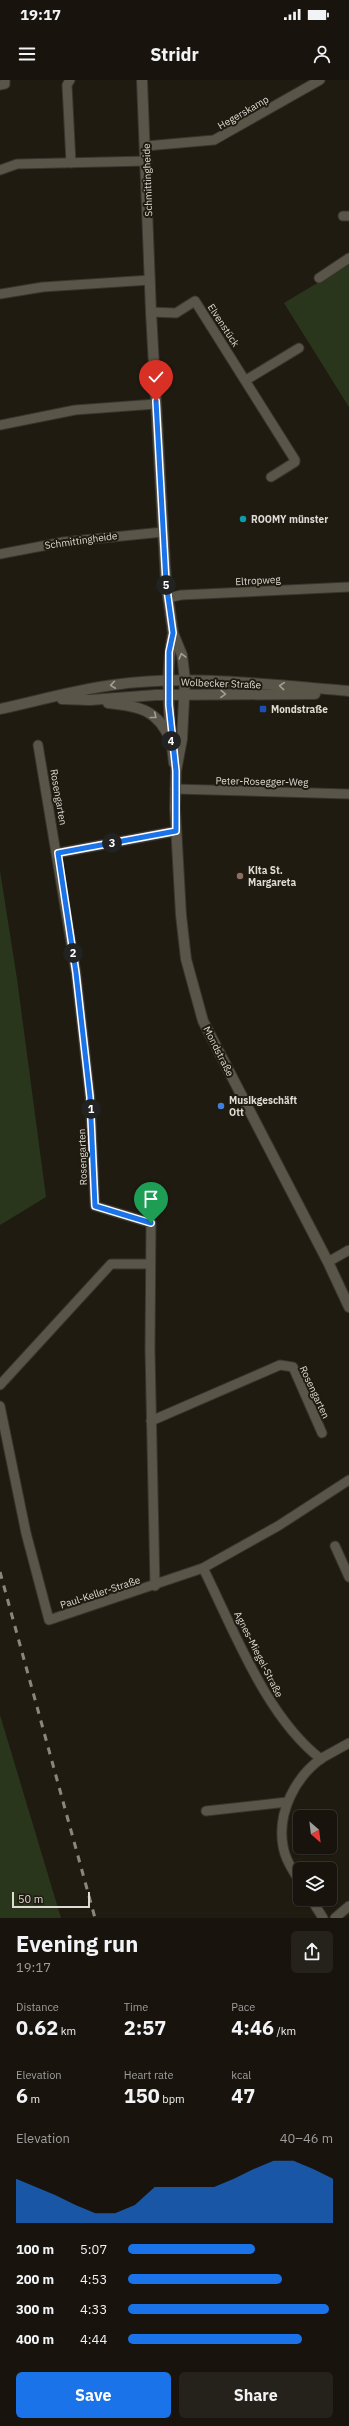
<!DOCTYPE html>
<html lang="en">
<head>
<meta charset="utf-8">
<style>
  :root { --surface:#18140d; --page:#25211b; --text:#f1f3f6; --muted:#9f9e9d; --line:#36332e; --accent:#1a73e8 }
  body { margin:0; font-family:"IBM Plex Sans",sans-serif; background:var(--page); color:var(--text); height:100vh; display:flex; flex-direction:column; font-size:15px; white-space:nowrap }
  * { box-sizing:border-box; margin:0 }
  p { font-size:13px; color:var(--muted) }
  .icon { flex:none; width:22px; height:22px; fill:none; stroke:currentColor; stroke-width:2; stroke-linecap:round; stroke-linejoin:round }
  .map { position:relative; height:1838px; overflow:hidden }
  .details { display:flex; flex-direction:column; background:var(--surface); flex:1 }
  .details>* { flex:none }
  .needle { width:26px; rotate:152deg }
  .tools { position:absolute; left:293px; top:1730px; display:grid; gap:8px }
  .tools a { display:grid; place-items:center; width:44px; height:44px; border-radius:6px; background:var(--surface); box-shadow:0 1px 3px #0004,0 0 0 1px var(--line); font-size:20px }
  .scale { position:absolute; left:12px; bottom:10px; width:78px; box-sizing:border-box; padding-left:4px; border:2px solid #dedbd4; border-top:0; font-size:11px; line-height:14px; white-space:nowrap; color:#dedbd4; -webkit-text-stroke:3px #201b11; paint-order:stroke }
  .pin { position:absolute; display:grid; place-items:center; width:34px; height:34px; color:#fff; margin:-41px -17px; border-radius:50% 50% 50% 0; rotate:-45deg; box-shadow:0 0 4px #0007 }
  .pin .icon { rotate:45deg }
  .km { position:absolute; width:20px; height:20px; margin:-10px; border-radius:50%; background:#222; color:#fff; font-size:11px; line-height:20px; text-align:center }
  .round { display:grid; place-items:center; flex:none; width:42px; height:42px; border-radius:6px; background:var(--page) }
  .summary { display:flex; align-items:center; justify-content:space-between; height:68px; padding:0 16px }
  h1 { font-size:22px; font-weight:800; line-height:30px }
  .stats { display:grid; grid-template-columns:repeat(3,1fr); gap:6px; height:68px; padding:4px 16px }
  .stats div { display:grid; align-content:center }
  .stats b { font-size:20px; font-weight:800 }
  .stats small { font-size:11px; font-weight:400 }
  .stats p { font-size:11px }
  .chart { height:112px; padding:8px 16px }
  .chart p { display:flex; justify-content:space-between }
  .chart svg { width:100%; height:72px; margin-top:4px; fill:var(--accent); opacity:.7 }
  .action { display:flex; gap:8px; margin-top:auto; padding:8px 16px }
  .action a { flex:1; height:46px; border-radius:6px; background:var(--accent); color:#fff; font-size:16px; font-weight:800; line-height:46px; text-align:center }
  .action a+a { background:var(--page); color:var(--text) }
  ul { padding:0 16px; list-style:none; font-size:13px }
  li { display:grid; grid-template-columns:64px 48px 1fr; align-items:center; height:30px }
  li i { height:10px; border-radius:5px; background:var(--accent) }
  .status { display:flex; justify-content:space-between; align-items:center; height:28px; padding:0 20px; background:var(--surface); direction:ltr }
  .status svg { height:11px; fill:currentColor }
  header { display:flex; justify-content:space-between; align-items:center; height:52px; padding:0 16px; background:var(--surface); font-size:18px; font-weight:800 }
  .map>svg:first-child { display:block }
  .green { fill:#29361c }
  .lines { fill:none; stroke-linecap:round; stroke-linejoin:round }
  .minor-casing { stroke:#39352f; stroke-width:11 }
  .tertiary-casing { stroke:#39352f; stroke-width:12 }
  .secondary-casing { stroke:#39352f; stroke-width:12 }
  .minor { stroke:#5a5549; stroke-width:9 }
  .tertiary { stroke:#5a5549; stroke-width:10 }
  .secondary { stroke:#5a5549; stroke-width:10 }
  .rail { stroke:#8a867d; stroke-width:3; stroke-dasharray:7 7; stroke-linecap:butt }
  .oneway { stroke:#a39f95 }
  .route-casing { stroke:#fff; stroke-width:8 }
  .route { stroke:#1a73e8; stroke-width:5 }
  .culture-dot { fill:#0f9aa8; stroke:#201b11; stroke-width:1.5 }
  .transit-dot { fill:#1a4fb4; stroke:#201b11; stroke-width:1.5 }
  .education-dot { fill:#8d6e63; stroke:#201b11; stroke-width:1.5 }
  .shop-dot { fill:#3f7fe0; stroke:#201b11; stroke-width:1.5 }
  .labels { text-anchor:middle; stroke-width:4; stroke-linejoin:round; paint-order:stroke }
  .street-label { font-size:10px; fill:#dedbd4; stroke:#201b11 }
  .poi-label { font-size:10px; font-weight:bold; fill:#dedbd4; stroke:#201b11; text-anchor:start }
</style>
</head>
<body>
<div class="status"><b>19:17</b><svg viewBox="0 0 49 12"><path d="M0 12V9h3v3zM5 12V6h3v6zM10 12V3h3v9zM15 12V0h3v12zM26 1h20v11H26zM47 4h2v5h-2z"/></svg></div>
<header><svg class="icon" aria-label="menu" viewBox="0 0 24 24"><path d="M4 6h16M4 12h16M4 18h16"/></svg>Stridr<svg class="icon" aria-label="person" viewBox="0 0 24 24"><circle cx="12" cy="8" r="4"/><path d="M4 21q1-7 8-7t8 7"/></svg></header>
<div class="map">
<svg width="349" height="1838" viewBox="0 0 349 1838">
  <rect width="100%" height="100%" fill="#201b11"/>
  <!-- green -->
  <g class="green">
    <path d="M 349,184 L 349,327 L 284,223 Z"/>
    <path d="M 0,791 L 17,899 L 46,1117 L 0,1145 Z"/>
    <path d="M 0,1635 L 61,1838 L 0,1838 Z"/>
  </g>
  <g class="lines">
    <defs>
      <g id="minor">
        <path d="M 70,0 L 67,5 L 71,83"/>
        <path d="M 0,5 L 5,4 L 5,0"/>
        <path d="M 146,66 L 214,60 L 320,0"/>
        <path d="M 0,90 L 17,84 L 147,81"/>
        <path d="M 343,136 L 349,136"/>
        <path d="M 319,198 L 349,178"/>
        <path d="M 0,214 L 43,207 L 150,200"/>
        <path d="M 151,232 L 176,233 L 195,221 L 295,380 L 295,382 L 271,397"/>
        <path d="M 246,300 L 299,268"/>
        <path d="M 0,345 L 75,330 L 156,324"/>
        <path d="M 0,474 L 63,462 L 163,452"/>
        <path d="M 168,518 L 181,515 L 349,507"/>
        <path d="M 38,665 L 76,893 L 90,1017 L 95,1126 L 151,1143 L 150,1270 L 155,1506"/>
        <path d="M 175,709 L 349,714"/>
        <path d="M 58,773 L 176,751"/>
        <path d="M 328,1182 L 349,1170"/>
        <path d="M 0,1305 L 111,1184 L 149,1184"/>
        <path d="M 0,1326 L 26,1453 L 49,1540 L 203,1488 L 278,1446 L 349,1400"/>
        <path d="M 151,1341 L 280,1285 L 293,1287 L 322,1353"/>
        <path d="M 335,1466 L 349,1497"/>
        <path d="M 203,1488 C 234,1550 266,1637 321,1679"/>
        <path d="M 206,1731 L 287,1722"/>
        <path d="M 300,1802 C 293,1791 285,1779 283,1766 C 277,1733 295,1697 322,1678 C 331,1673 340,1668 349,1663"/>
        <path d="M 311,1819 L 323,1838"/>
        <path d="M 335,1838 L 349,1826"/>
      </g>
      <g id="tertiary">
        <path d="M 142,0 L 151,232 L 166,502 L 173,553 L 182,575 L 185,600 L 182,659 L 176,691 L 175,728 L 181,835 L 186,879 L 203,941 L 328,1182 L 349,1227"/>
        <path d="M 173,553 C 165,591 169,644 174,683"/>
      </g>
      <g id="secondary">
        <path d="M 62,619 L 90,620 L 156,615 L 315,614"/>
        <path d="M 108,623 C 140,626 158,630 171,661"/>
        <path d="M 0,629 C 37,621 75,610 113,605 C 187,594 274,605 349,611"/>
      </g>
    </defs>
    <!-- minor casing -->
    <use href="#minor" class="minor-casing"/>
    <!-- tertiary casing -->
    <use href="#tertiary" class="tertiary-casing"/>
    <!-- secondary casing -->
    <use href="#secondary" class="secondary-casing"/>
    <!-- minor -->
    <use href="#minor" class="minor"/>
    <!-- tertiary -->
    <use href="#tertiary" class="tertiary"/>
    <!-- secondary -->
    <use href="#secondary" class="secondary"/>
    <!-- rail -->
    <path class="rail" d="M 0,1492 L 95,1838"/>
  </g>
  <!-- one-way arrows -->
  <defs><path id="oneway-chevron" d="M-2-3.5L2.5 0L-2 3.5" fill="none" stroke-width="1.6" stroke-linecap="round" stroke-linejoin="round"/></defs>
  <g class="oneway">
    <use href="#oneway-chevron" transform="translate(182 576) rotate(-105)"/>
    <use href="#oneway-chevron" transform="translate(113 605) rotate(172)"/>
    <use href="#oneway-chevron" transform="translate(282 606) rotate(-175)"/>
    <use href="#oneway-chevron" transform="translate(223 614) rotate(2)"/>
    <use href="#oneway-chevron" transform="translate(154 636) rotate(39)"/>
  </g>
  <g class="lines">
    <defs>
      <path id="route" d="M 151,1143 L 95,1126 L 90,1017 L 76,893 L 58,773 L 176,751 L 176,691 L 169,625 L 169,572 L 173,553 L 166,502 L 156,321"/>
    </defs>
    <!-- route casing -->
    <use href="#route" class="route-casing"/>
    <!-- route -->
    <use href="#route" class="route"/>
  </g>
  <!-- markers -->
  <circle class="culture-dot" cx="243" cy="439" r="4"/>
  <rect class="transit-dot" x="259" y="625" width="8" height="8" rx="2"/>
  <circle class="education-dot" cx="240" cy="796" r="4"/>
  <circle class="shop-dot" cx="221" cy="1026" r="4"/>
  <g class="labels">
    <!-- street labels -->
    <g class="street-label">
      <text transform="translate(243 32) rotate(-30)" y="4">Hegerskamp</text>
      <text transform="translate(147 100) rotate(-92)" y="4">Schmittingheide</text>
      <text transform="translate(224 245) rotate(57)" y="4">Elvenstück</text>
      <text transform="translate(81 460) rotate(-8)" y="4">Schmittingheide</text>
      <text transform="translate(258 500) rotate(-3)" y="4">Eltropweg</text>
      <text transform="translate(221 603) rotate(2)" y="4">Wolbecker Straße</text>
      <text transform="translate(262 701) rotate(1)" y="4">Peter-Rosegger-Weg</text>
      <text transform="translate(59 717) rotate(80)" y="4">Rosengarten</text>
      <text transform="translate(219 971) rotate(63)" y="4">Mondstraße</text>
      <text transform="translate(82 1077) rotate(-92)" y="4">Rosengarten</text>
      <text transform="translate(315 1312) rotate(65)" y="4">Rosengarten</text>
      <text transform="translate(100 1512) rotate(-18)" y="4">Paul-Keller-Straße</text>
      <text transform="translate(259 1574) rotate(63)" y="4">Agnes-Miegel-Straße</text>
    </g>
    <!-- poi labels -->
    <g class="poi-label">
      <text x="251" y="443">ROOMY münster</text>
      <text x="271" y="633">Mondstraße</text>
      <text x="248" y="794">Kita St.<tspan x="248" dy="12">Margareta</tspan></text>
      <text x="229" y="1024">Musikgeschäft<tspan x="229" dy="12">Ott</tspan></text>
    </g>
  </g>
</svg>
<div class="tools">
<a><svg class="needle" viewBox="-14 -14 28 28"><path d="M0-13l5 13h-10z" fill="#e53935"/><path d="M0 13l5-13h-10z" fill="#9f9e9d"/></svg></a>
<a><svg class="icon" aria-label="layers" viewBox="0 0 24 24"><path d="M12 4l9 5-9 5-9-5zM3 14l9 5 9-5"/></svg></a>
</div>
<div class="scale">50 m</div>
<div class="pin" style="left:151px;top:1143px;background:#1e9e55"><svg class="icon" aria-label="arrive" viewBox="0 0 24 24"><path d="M6 21V4h12l-3 4 3 4H6"/></svg></div>
<div class="pin" style="left:156px;top:321px;background:#d93025"><svg class="icon" aria-label="check" viewBox="0 0 24 24"><path d="M5 12l5 5 9-10"/></svg></div>
<b class="km" style="left:91px;top:1029px">1</b>
<b class="km" style="left:73px;top:873px">2</b>
<b class="km" style="left:112px;top:763px">3</b>
<b class="km" style="left:171px;top:661px">4</b>
<b class="km" style="left:166px;top:505px">5</b>
</div>
<section class="details">
<div class="summary"><div><h1>Evening run</h1><p>19:17</p></div><a class="round"><svg class="icon" aria-label="share" viewBox="0 0 24 24"><path d="M12 15V3M7 8l5-5 5 5M5 13v7h14v-7"/></svg></a></div>
<div class="stats">
<div><p>Distance</p><b>0.62<small> km</small></b></div>
<div><p>Time</p><b>2:57</b></div>
<div><p>Pace</p><b>4:46<small> /km</small></b></div>
</div>
<div class="stats">
<div><p>Elevation</p><b>6<small> m</small></b></div>
<div><p>Heart rate</p><b>150<small> bpm</small></b></div>
<div><p>kcal</p><b>47</b></div>
</div>
<div class="chart"><p><span>Elevation</span>40–46 m</p>
<svg viewBox="0 0 160 44" preserveAspectRatio="none"><path d="M0 44V17L10 22L20 27L30 33L40 38L50 38L60 33L70 22L80 22L90 22L100 22L110 17L120 11L130 6L140 6L150 11L160 17V44z"/></svg>
</div>
<ul>
<li><b>100 m</b>5:07<i style="width:62%"></i></li>
<li><b>200 m</b>4:53<i style="width:75%"></i></li>
<li><b>300 m</b>4:33<i style="width:98%"></i></li>
<li><b>400 m</b>4:44<i style="width:85%"></i></li>
</ul>
<div class="action"><a>Save</a><a>Share</a></div>
</section>
</body>
</html>
